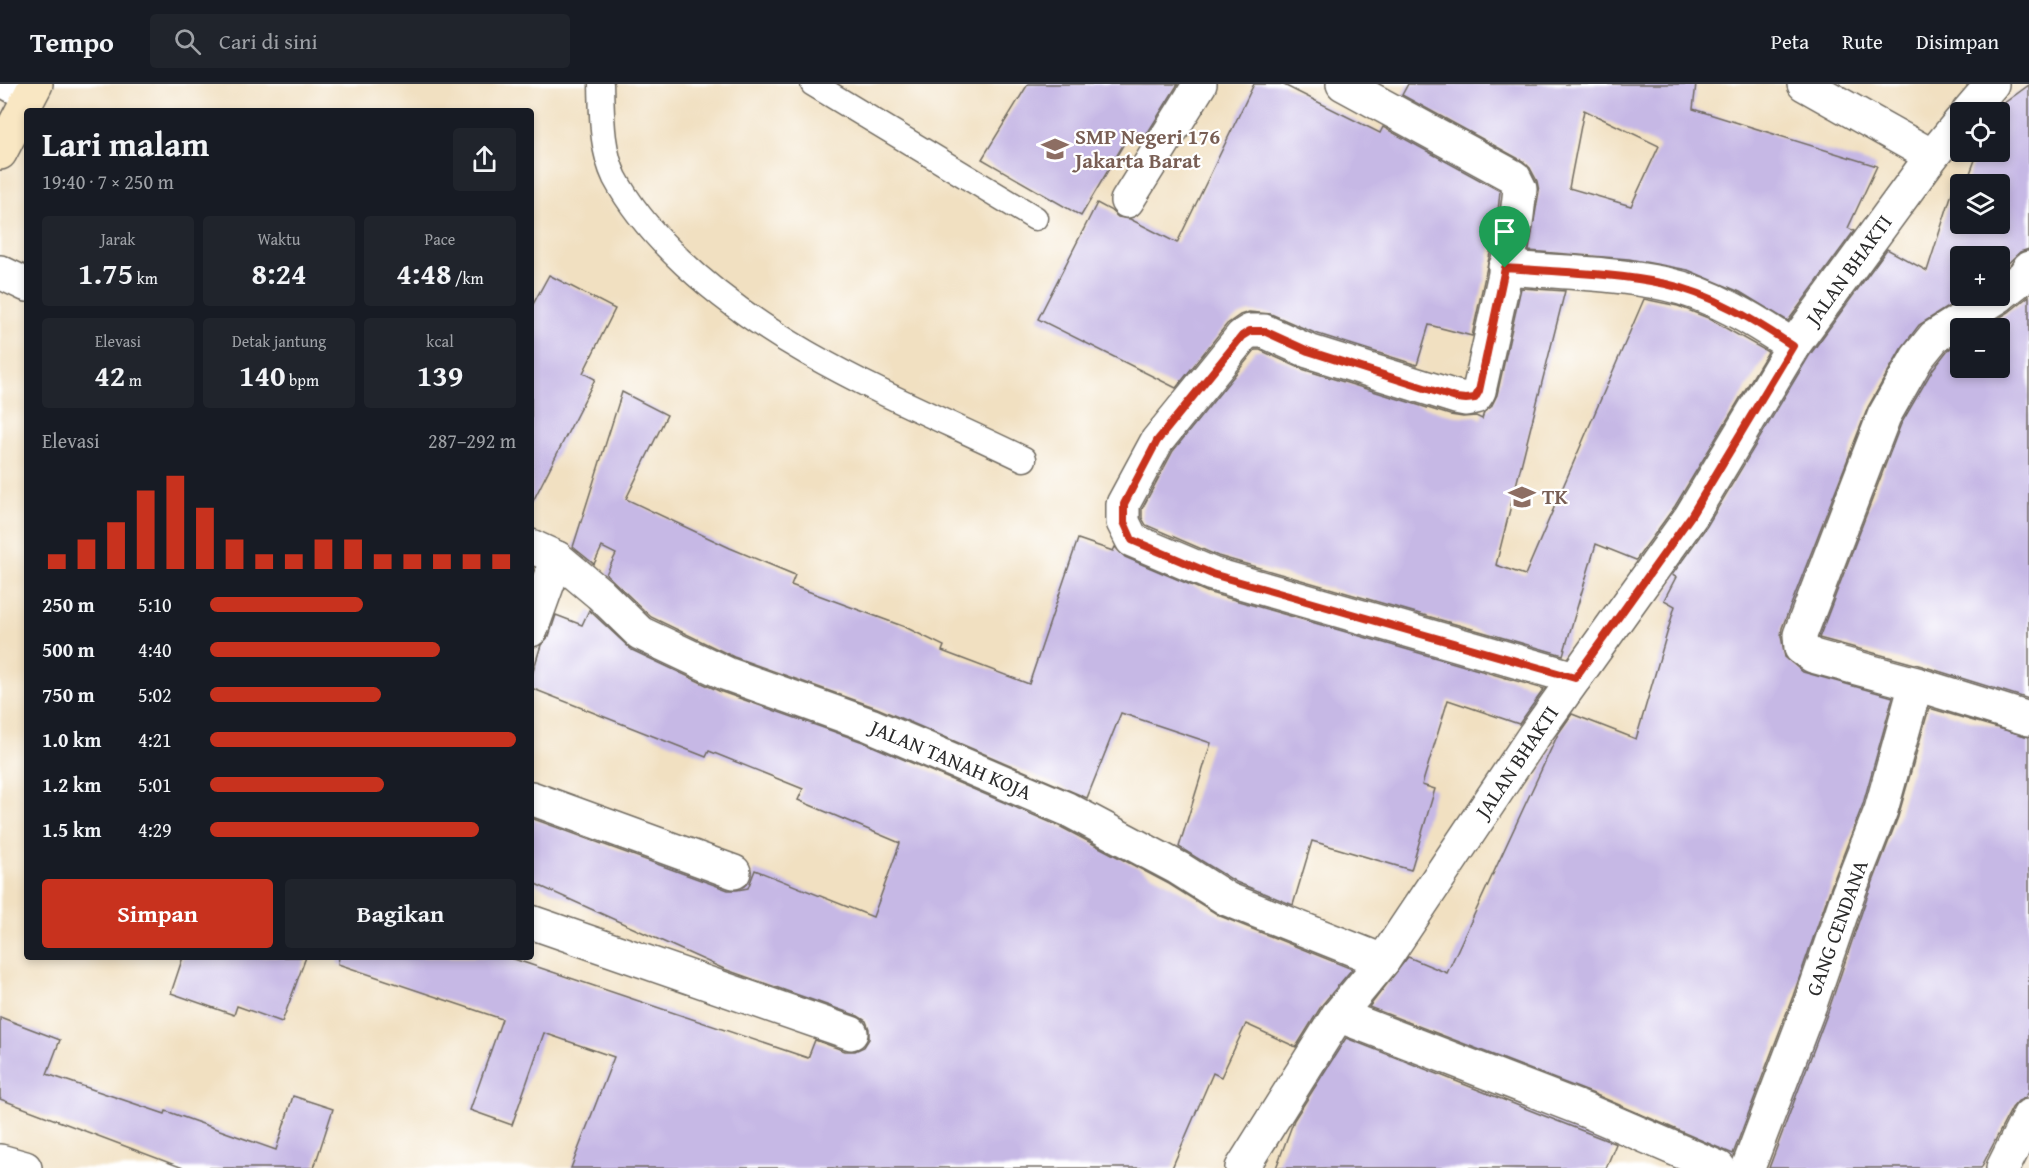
<!DOCTYPE html>
<html lang="id">
<head>
<meta charset="utf-8">
<style>
  :root { --surface:#171b24; --page:#20242c; --text:#f1f3f6; --muted:#9ea1a6; --line:#363941; --accent:#c8321e }
  body { margin:0; font-family:"Gentium Book Plus",serif; background:var(--page); color:var(--text); height:100vh; display:flex; flex-direction:column; font-size:22px; white-space:nowrap }
  * { box-sizing:border-box; margin:0 }
  p { font-size:20px; color:var(--muted) }
  .icon { flex:none; width:33px; height:33px; fill:none; stroke:currentColor; stroke-width:2; stroke-linecap:round; stroke-linejoin:round }
  .map { position:relative; flex:1; overflow:hidden }
  .details { position:absolute; left:24px; top:24px; width:510px; height:852px; display:flex; flex-direction:column; background:var(--surface); border-radius:6px; box-shadow:0 3px 9px #0003 }
  .details>* { flex:none }
  .tools { position:absolute; left:1950px; top:18px; display:grid; gap:12px }
  .tools a { display:grid; place-items:center; width:60px; height:60px; border-radius:6px; background:var(--surface); box-shadow:0 3px 9px #0003; font-size:30px }
  .pin { position:absolute; display:grid; place-items:center; width:51px; height:51px; color:#fff; margin:-62px -26px; border-radius:50% 50% 50% 0; rotate:-45deg; box-shadow:0 0 6px #0007 }
  .pin .icon { rotate:45deg }
  .round { display:grid; place-items:center; flex:none; width:63px; height:63px; border-radius:6px; background:var(--page) }
  .headline { display:flex; align-items:center; justify-content:space-between; height:102px; padding:0 18px }
  h1 { font-size:33px; font-weight:800; line-height:45px }
  .figures { display:grid; grid-template-columns:repeat(3,1fr); gap:9px; height:102px; padding:6px 18px }
  .figures div { display:grid; align-content:center; border-radius:6px; background:var(--page); text-align:center }
  .figures b { font-size:30px; font-weight:800 }
  .figures small { font-size:16px; font-weight:400 }
  .figures p { font-size:16px }
  .chart { height:168px; padding:12px 18px }
  .chart p { display:flex; justify-content:space-between }
  .chart svg { width:100%; height:108px; margin-top:6px; stroke:var(--accent); stroke-width:6 }
  .action { display:flex; gap:12px; margin-top:auto; padding:12px 18px }
  .action a { flex:1; height:69px; border-radius:6px; background:var(--accent); color:#fff; font-size:24px; font-weight:800; line-height:69px; text-align:center }
  .action a+a { background:var(--page); color:var(--text) }
  ul { padding:0 18px; list-style:none; font-size:20px }
  li { display:grid; grid-template-columns:96px 72px 1fr; align-items:center; height:45px }
  li i { height:15px; border-radius:8px; background:var(--accent) }
  header { display:flex; align-items:center; gap:36px; box-sizing:border-box; height:84px; padding:0 30px; background:var(--surface); border-bottom:2px solid var(--line) }
  header strong { font-size:28px }
  nav { display:flex; gap:33px; margin-inline-start:auto; font-size:21px }
  .search { width:420px; height:54px; background:var(--page); display:flex; align-items:center; gap:15px; box-sizing:border-box; padding:0 21px; border-radius:6px; color:var(--muted); font-size:22px }
  .map>svg:first-child { display:block }
  .building { fill:#c6b8e5; fill-rule:evenodd }
  .lines { fill:none; stroke-linecap:round; stroke-linejoin:round }
  .service-casing { stroke:#706a60; stroke-width:27 }
  .minor-casing { stroke:#706a60; stroke-width:36 }
  .secondary-casing { stroke:#706a60; stroke-width:36 }
  .service { stroke:#fff; stroke-width:24 }
  .minor { stroke:#fff; stroke-width:33 }
  .secondary { stroke:#f9e7c3; stroke-width:33 }
  .route-casing { stroke:#fff; stroke-width:12 }
  .route { stroke:#c8321e; stroke-width:8 }
  .labels { text-anchor:middle; stroke-width:4.5; stroke-linejoin:round; paint-order:stroke }
  .education-label { font-size:21px; font-weight:bold; fill:#785e54; stroke:#fff; text-anchor:start }
  .street-label { font-size:21px; fill:#2b2b2b; stroke:#fff }
</style>
</head>
<body>
<header>
<strong>Tempo</strong>
<div class="search"><svg class="icon" aria-label="search" viewBox="0 0 24 24"><circle cx="10" cy="10" r="6"/><path d="M15 15l6 6"/></svg>Cari di sini</div>
<nav><a>Peta</a><a>Rute</a><a>Disimpan</a></nav>
</header>
<div class="map">
<svg width="2029" height="1084" viewBox="0 0 2029 1084">
  <rect width="100%" height="100%" fill="#fff"/>
  <filter id="ink" filterUnits="userSpaceOnUse"><feTurbulence type="fractalNoise" baseFrequency=".0167" numOctaves="2"/><feDisplacementMap in="SourceGraphic" scale="12" xChannelSelector="R" yChannelSelector="G"/><feConvolveMatrix kernelMatrix="1 2 1 2 8 2 1 2 1" color-interpolation-filters="sRGB"/></filter>
  <filter id="wash" filterUnits="userSpaceOnUse"><feTurbulence type="fractalNoise" baseFrequency=".008" numOctaves="4" result="noise"/><feDisplacementMap in="SourceGraphic" scale="24" xChannelSelector="R" yChannelSelector="G"/><feGaussianBlur stdDeviation="1.35" result="paint"/><feColorMatrix in="noise" values="0 0 0 0 0 0 0 0 0 0 0 0 0 0 0 0 0 1.4 0 .05"/><feComposite in="paint" operator="in"/></filter>
  <g filter="url(#wash)">
    <rect width="100%" height="100%" fill="#f1e0c1"/>
    <g id="blocks">
      <!-- building -->
      <g class="building">
        <path d="M 1028,0 L 1178,0 L 1145,53 L 1132,46 L 1081,132 L 982,75 Z"/>
        <path d="M 1254,0 L 1282,0 L 1380,49 L 1383,43 L 1500,107 L 1497,137 L 1472,252 L 1429,241 L 1417,281 L 1315,249 L 1271,230 L 1249,228 L 1240,231 L 1227,240 L 1176,304 L 1038,235 L 1097,119 L 1110,126 L 1118,133 L 1130,135 L 1177,159 Z"/>
        <path d="M 1408,0 L 1696,0 L 1693,25 L 1877,82 L 1848,144 L 1854,147 L 1788,237 L 1740,208 L 1688,186 L 1629,175 L 1529,167 L 1539,107 L 1537,97 L 1530,84 L 1523,77 L 1402,11 ZM 1584,26 L 1659,62 L 1631,122 L 1569,104 Z"/>
        <path d="M 2029,1 L 2029,165 L 2020,168 L 2000,187 L 2000,172 L 1960,172 L 1960,212 L 1965,212 L 1919,241 L 1901,265 L 1868,323 L 1782,544 L 1781,552 L 1785,573 L 1803,588 L 1893,613 L 1863,720 L 1831,803 L 1793,912 L 1733,1070 L 1594,1010 L 1369,923 L 1408,873 L 1447,889 L 1558,650 L 1572,630 L 1636,655 L 1675,522 L 1664,516 L 1676,493 L 1672,491 L 1707,442 L 1809,272 L 1887,165 L 1927,187 L 1953,106 L 1960,108 L 1960,140 L 2000,140 L 2000,100 L 1966,100 L 1978,68 L 2000,68 L 2000,28 L 1992,28 Z"/>
        <path d="M 549,191 L 615,225 L 583,289 L 595,295 L 531,421 L 531,224 Z"/>
        <path d="M 1521,204 L 1565,207 L 1496,481 L 1525,491 L 1644,215 L 1678,222 L 1708,234 L 1768,268 L 1675,422 L 1636,476 L 1596,460 L 1563,571 L 1218,472 L 1146,441 L 1142,434 L 1142,425 L 1173,367 L 1255,266 L 1260,266 L 1302,285 L 1450,331 L 1463,333 L 1476,332 L 1482,335 L 1484,328 L 1491,323 L 1497,311 Z"/>
        <path d="M 2029,212 L 2029,615 L 1922,582 L 1819,554 L 1901,340 L 1933,285 L 1947,267 L 1960,258 L 1960,284 L 2000,284 L 2000,244 L 1983,244 L 2009,228 Z"/>
        <path d="M 622,308 L 667,331 L 626,415 L 730,464 L 795,491 L 791,501 L 905,543 L 944,562 L 942,567 L 1029,600 L 1078,455 L 1113,467 L 1115,463 L 1125,473 L 1207,508 L 1544,605 L 1519,640 L 1448,616 L 1422,701 L 1435,705 L 1411,786 L 1312,757 L 1293,821 L 1236,798 L 1179,763 L 1211,659 L 1121,629 L 1087,714 L 877,624 L 734,573 L 651,533 L 606,490 L 616,470 L 602,463 L 594,480 L 573,463 Z"/>
        <path d="M 589,526 L 632,566 L 719,607 L 863,658 L 1059,742 L 1169,800 L 1220,832 L 1352,885 L 1322,921 L 1296,963 L 1246,940 L 1221,993 L 1213,989 L 1172,1084 L 571,1084 L 614,973 L 544,949 L 512,1041 L 470,1026 L 502,935 L 338,880 L 339,873 L 508,873 L 808,974 L 815,956 L 845,967 L 855,967 L 864,963 L 869,955 L 869,945 L 866,937 L 858,932 L 724,885 L 531,798 L 531,734 L 728,806 L 737,806 L 748,804 L 755,786 L 873,833 L 900,759 L 798,716 L 803,705 L 709,667 L 706,673 L 531,604 L 531,594 L 541,561 L 549,552 L 556,531 L 582,541 Z"/>
        <path d="M 1929,624 L 2029,653 L 2029,1008 L 2025,1014 L 2018,1017 L 2012,1024 L 1981,1084 L 1769,1084 L 1829,925 L 1866,816 L 1898,733 Z"/>
        <path d="M 183,873 L 306,873 L 282,938 L 237,922 L 234,931 L 171,909 Z"/>
        <path d="M 0,933 L 60,956 L 47,990 L 165,1030 L 166,1027 L 276,1066 L 293,1012 L 333,1025 L 314,1084 L 183,1084 L 0,1015 Z"/>
        <path d="M 1346,954 L 1616,1060 L 1606,1084 L 1276,1084 L 1294,1036 Z"/>
      </g>
    </g>
  </g>
  <g filter="url(#ink)">
    <use href="#blocks" fill-opacity="0" stroke="#706a60" stroke-width="1.5"/>
    <g class="lines">
      <defs>
        <g id="service">
          <path d="M 0,0 L 28,15"/>
          <path d="M 601,0 C 602,31 601,65 615,94 C 630,122 651,147 673,169 C 771,267 902,316 1024,375"/>
          <path d="M 813,0 L 1035,134"/>
        </g>
        <g id="minor">
          <path d="M 1343,0 L 1514,93 L 1520,105 L 1516,140 L 1479,307 L 1475,313 L 1466,315 L 1456,313 L 1308,267 L 1264,247 L 1250,247 L 1242,252 L 1157,357 L 1123,420 L 1123,438 L 1132,456 L 1212,490 L 1575,594"/>
          <path d="M 1804,0 L 1932,72"/>
          <path d="M 1968,28 L 1992,0"/>
          <path d="M 1127,117 L 1200,0"/>
          <path d="M 1505,184 C 1558,188 1614,189 1666,200 C 1712,210 1754,236 1793,262"/>
          <path d="M 0,188 L 27,201"/>
          <path d="M 2000,211 L 2024,192 L 2029,184"/>
          <path d="M 1999,212 L 1934,253 L 1917,274 L 1884,332 L 1800,551 L 1801,564 L 1813,572 L 1916,600 L 2029,635"/>
          <path d="M 531,462 L 557,474 L 600,510 L 640,549 L 727,590 L 870,641 L 1067,725 L 1178,784 L 1227,815 L 1383,877"/>
          <path d="M 531,546 L 557,474"/>
          <path d="M 531,714 L 734,788"/>
          <path d="M 531,838 L 851,949"/>
          <path d="M 1338,931 L 1587,1027 L 1719,1084"/>
          <path d="M 0,1077 L 25,1084"/>
          <path d="M 1242,1084 L 1338,931 L 1383,877 L 1535,650 L 1691,432 L 1793,262 L 1932,72 L 1960,38"/>
          <path d="M 1748,1084 L 1811,918 L 1848,810 L 1881,726 L 1916,600"/>
          <path d="M 2003,1084 L 2029,1032"/>
        </g>
        <path id="secondary" d="M 0,69 L 36,0"/>
      </defs>
      <!-- service casing -->
      <use href="#service" class="service-casing"/>
      <!-- minor casing -->
      <use href="#minor" class="minor-casing"/>
      <!-- secondary casing -->
      <use href="#secondary" class="secondary-casing"/>
      <!-- service -->
      <use href="#service" class="service"/>
      <!-- minor -->
      <use href="#minor" class="minor"/>
      <!-- secondary -->
      <use href="#secondary" class="secondary"/>
    </g>
  </g>
  <g class="lines" filter="url(#ink)">
    <defs>
      <path id="route" d="M 1505,184 C 1558,188 1614,189 1666,200 C 1712,210 1754,236 1793,262 L 1691,432 L 1575,594 L 1212,490 L 1132,456 L 1124,438 L 1124,420 L 1157,357 L 1242,252 L 1250,247 L 1264,247 L 1308,267 L 1456,314 L 1466,315 L 1475,314 L 1479,307 Z"/>
    </defs>
    <!-- route casing -->
    <use href="#route" class="route-casing"/>
    <!-- route -->
    <use href="#route" class="route"/>
  </g>
  <!-- icons -->
  <defs>
    <symbol id="school-bare" viewBox="-9 -9 18 18"><path d="M0-5L7-2L0 1L-7-2ZM-4 1L0 2.5L4 1V4Q0 6-4 4Z" fill="#8d6e63" stroke="#fff" stroke-width="2.5" paint-order="stroke"/></symbol>
  </defs>
  <g fill-rule="evenodd">
    <use href="#school-bare" x="1036" y="46" width="38" height="38"/>
    <use href="#school-bare" x="1503" y="394" width="38" height="38"/>
  </g>
  <g class="labels">
    <!-- education labels -->
    <g class="education-label">
      <text x="1075" y="60">SMP Negeri 176<tspan x="1075" dy="24">Jakarta Barat</tspan></text>
      <text x="1542" y="420">TK</text>
    </g>
    <!-- street labels -->
    <g class="street-label">
      <text transform="translate(1849 186) rotate(-54)" y="7">JALAN BHAKTI</text>
      <text transform="translate(951 676) rotate(23)" y="7">JALAN TANAH KOJA</text>
      <text transform="translate(1517 678) rotate(-56)" y="7">JALAN BHAKTI</text>
      <text transform="translate(1837 844) rotate(-70)" y="7">GANG CENDANA</text>
    </g>
  </g>
</svg>
<div class="tools">
<a><svg class="icon" aria-label="locate" viewBox="0 0 24 24"><circle cx="12" cy="12" r="6"/><path d="M12 2v4M12 18v4M2 12h4M18 12h4"/></svg></a>
<a><svg class="icon" aria-label="layers" viewBox="0 0 24 24"><path d="M12 4l9 5-9 5-9-5zM3 14l9 5 9-5"/></svg></a>
<a>+</a>
<a>−</a>
</div>
<div class="pin" style="left:1505px;top:184px;background:#1e9e55"><svg class="icon" aria-label="arrive" viewBox="0 0 24 24"><path d="M6 21V4h12l-3 4 3 4H6"/></svg></div>
<section class="details">
<div class="headline"><div><h1>Lari malam</h1><p>19:40 · 7 × 250 m</p></div><a class="round"><svg class="icon" aria-label="share" viewBox="0 0 24 24"><path d="M12 15V3M7 8l5-5 5 5M5 13v7h14v-7"/></svg></a></div>
<div class="figures">
<div><p>Jarak</p><b>1.75<small> km</small></b></div>
<div><p>Waktu</p><b>8:24</b></div>
<div><p>Pace</p><b>4:48<small> /km</small></b></div>
</div>
<div class="figures">
<div><p>Elevasi</p><b>42<small> m</small></b></div>
<div><p>Detak jantung</p><b>140<small> bpm</small></b></div>
<div><p>kcal</p><b>139</b></div>
</div>
<div class="chart"><p><span>Elevasi</span>287–292 m</p>
<svg viewBox="0 0 160 44" preserveAspectRatio="none"><path d="M5 44V38M15 44V32M25 44V25M35 44V12M45 44V6M55 44V19M65 44V32M75 44V38M85 44V38M95 44V32M105 44V32M115 44V38M125 44V38M135 44V38M145 44V38M155 44V38"/></svg>
</div>
<ul>
<li><b>250 m</b>5:10<i style="width:50%"></i></li>
<li><b>500 m</b>4:40<i style="width:75%"></i></li>
<li><b>750 m</b>5:02<i style="width:56%"></i></li>
<li><b>1.0 km</b>4:21<i style="width:100%"></i></li>
<li><b>1.2 km</b>5:01<i style="width:57%"></i></li>
<li><b>1.5 km</b>4:29<i style="width:88%"></i></li>
</ul>
<div class="action"><a>Simpan</a><a>Bagikan</a></div>
</section>
</div>
</body>
</html>
